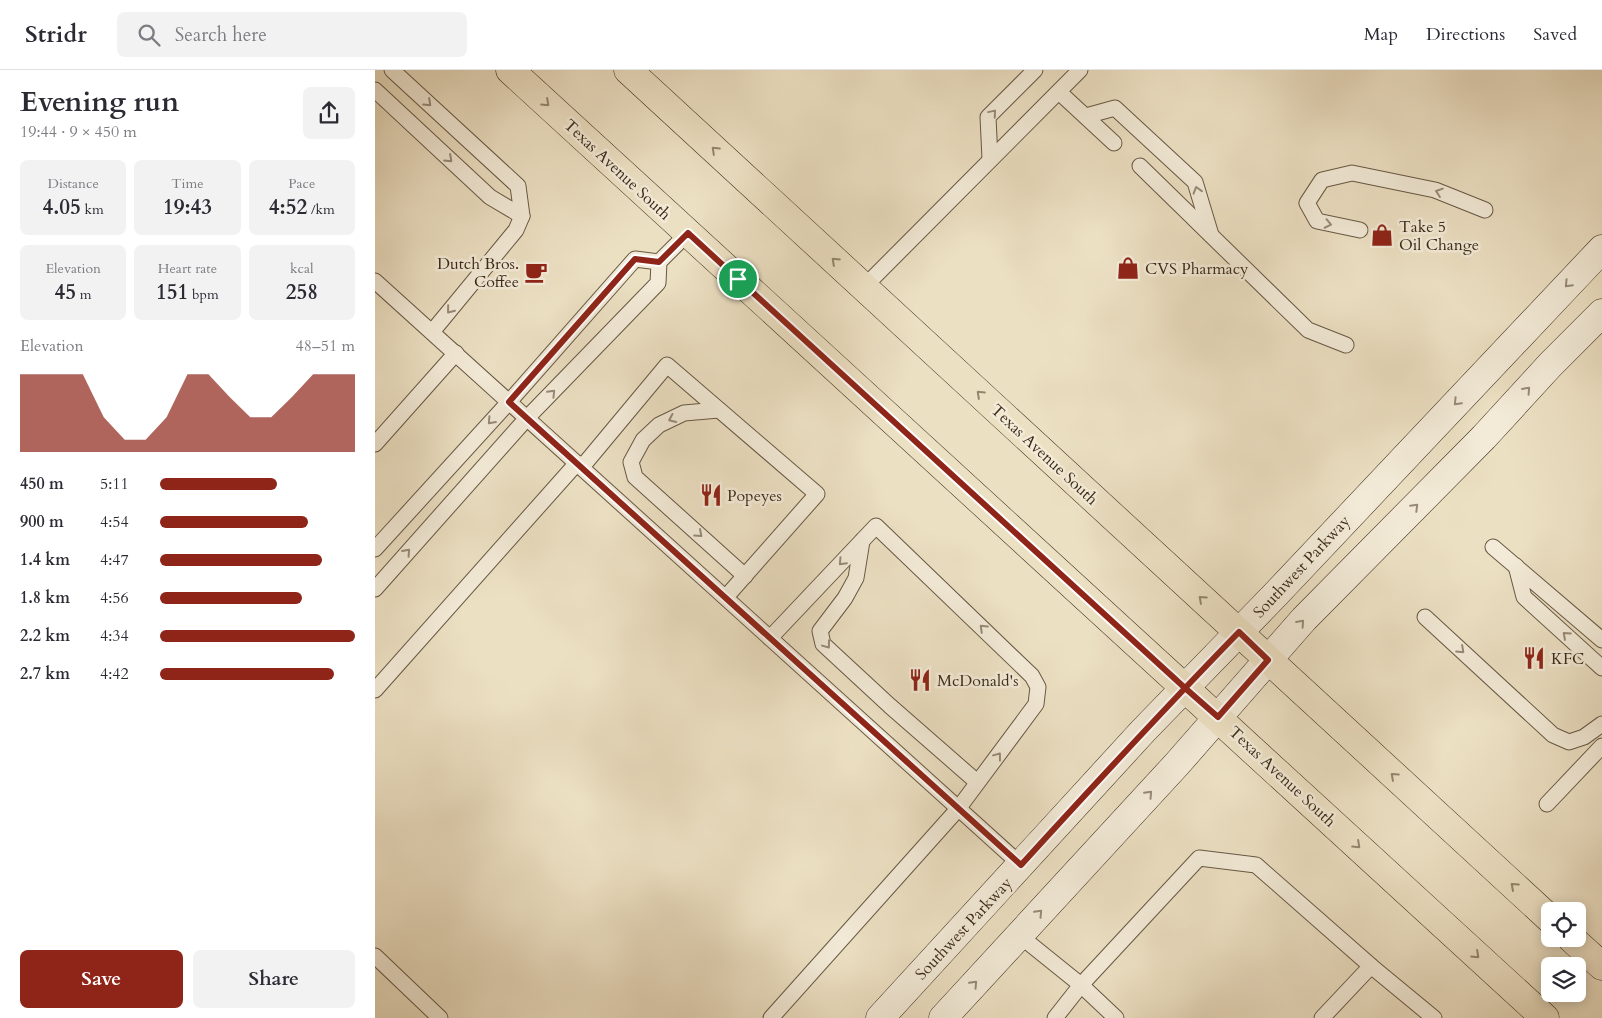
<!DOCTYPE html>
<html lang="en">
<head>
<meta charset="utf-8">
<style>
  :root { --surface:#fff; --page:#f2f2f3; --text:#2b2b33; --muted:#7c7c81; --line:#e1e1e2; --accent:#8f2418 }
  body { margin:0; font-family:Cardo,serif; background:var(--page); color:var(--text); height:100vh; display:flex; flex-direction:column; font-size:19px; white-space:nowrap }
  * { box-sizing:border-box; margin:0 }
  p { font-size:16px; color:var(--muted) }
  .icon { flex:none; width:28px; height:28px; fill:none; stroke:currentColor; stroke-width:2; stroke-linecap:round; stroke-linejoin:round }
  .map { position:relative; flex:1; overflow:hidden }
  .details { display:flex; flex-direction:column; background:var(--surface); width:375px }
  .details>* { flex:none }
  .controls { position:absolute; left:1166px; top:832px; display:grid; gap:10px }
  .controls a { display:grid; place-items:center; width:45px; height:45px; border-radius:8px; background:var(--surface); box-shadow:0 2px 12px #0003; font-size:25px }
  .pin { position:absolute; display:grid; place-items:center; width:42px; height:42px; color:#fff; margin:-21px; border:2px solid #fff; border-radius:50%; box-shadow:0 1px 5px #0007 }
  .round { display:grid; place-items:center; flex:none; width:52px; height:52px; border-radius:8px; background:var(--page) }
  .headline { display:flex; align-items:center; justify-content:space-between; height:85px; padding:0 20px }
  h1 { font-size:28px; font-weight:600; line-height:38px }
  .metrics { display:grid; grid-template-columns:repeat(3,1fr); gap:8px; height:85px; padding:5px 20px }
  .metrics div { display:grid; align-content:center; border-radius:8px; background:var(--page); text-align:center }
  .metrics b { font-size:21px; font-weight:600 }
  .metrics small { font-size:14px; font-weight:400 }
  .metrics p { font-size:14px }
  .chart { height:140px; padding:10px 20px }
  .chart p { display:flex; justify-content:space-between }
  .chart svg { width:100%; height:90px; margin-top:5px; fill:var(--accent); opacity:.7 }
  .button { display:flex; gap:10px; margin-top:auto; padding:10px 20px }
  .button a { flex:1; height:58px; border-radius:8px; background:var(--accent); color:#fff; font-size:20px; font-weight:600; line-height:58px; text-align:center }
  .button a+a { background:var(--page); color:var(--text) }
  ul { padding:0 20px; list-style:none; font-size:16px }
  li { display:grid; grid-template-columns:80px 60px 1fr; align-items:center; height:38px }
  li i { height:12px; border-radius:6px; background:var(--accent) }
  header { display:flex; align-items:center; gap:30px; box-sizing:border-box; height:70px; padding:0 25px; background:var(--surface); border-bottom:1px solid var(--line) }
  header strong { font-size:24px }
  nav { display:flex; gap:28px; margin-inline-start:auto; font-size:18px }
  .search { width:350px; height:45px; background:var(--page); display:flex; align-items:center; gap:12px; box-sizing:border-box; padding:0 18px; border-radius:8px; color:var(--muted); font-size:19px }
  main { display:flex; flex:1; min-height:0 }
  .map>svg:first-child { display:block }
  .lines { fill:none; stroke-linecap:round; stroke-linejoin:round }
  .service-casing { stroke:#675844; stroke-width:17 }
  .secondary-casing { stroke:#3b2a19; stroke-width:29 }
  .primary-casing { stroke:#3b2a19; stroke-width:29 }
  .service { stroke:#f3ebd8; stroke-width:15 }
  .secondary { stroke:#f3ebd8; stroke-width:28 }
  .primary { stroke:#ece0c3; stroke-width:28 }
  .oneway { stroke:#978a78 }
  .oneway2 { stroke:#94856e }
  .route-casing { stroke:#fff; stroke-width:10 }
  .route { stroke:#8f2418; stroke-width:6 }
  .labels { text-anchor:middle; stroke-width:5; stroke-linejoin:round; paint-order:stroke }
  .street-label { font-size:16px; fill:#3b2a19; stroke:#f3ebd8 }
  .poi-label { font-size:16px; fill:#3b2a19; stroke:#f3ebd8; text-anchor:start }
</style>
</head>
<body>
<header>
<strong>Stridr</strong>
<div class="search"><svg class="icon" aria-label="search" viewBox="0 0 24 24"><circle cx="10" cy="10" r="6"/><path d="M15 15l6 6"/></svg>Search here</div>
<nav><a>Map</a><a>Directions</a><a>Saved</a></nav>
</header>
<main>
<section class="details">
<div class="headline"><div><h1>Evening run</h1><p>19:44 · 9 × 450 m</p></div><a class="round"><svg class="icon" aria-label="share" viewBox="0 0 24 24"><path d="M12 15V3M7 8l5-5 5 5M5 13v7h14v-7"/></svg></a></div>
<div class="metrics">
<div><p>Distance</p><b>4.05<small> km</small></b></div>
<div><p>Time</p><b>19:43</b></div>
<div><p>Pace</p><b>4:52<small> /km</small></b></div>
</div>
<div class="metrics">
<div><p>Elevation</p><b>45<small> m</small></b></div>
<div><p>Heart rate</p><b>151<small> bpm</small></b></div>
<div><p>kcal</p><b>258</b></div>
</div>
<div class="chart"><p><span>Elevation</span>48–51 m</p>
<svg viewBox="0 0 160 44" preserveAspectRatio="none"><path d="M0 44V6L10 6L20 6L30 6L40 27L50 38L60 38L70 27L80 6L90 6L100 17L110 27L120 27L130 17L140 6L150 6L160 6V44z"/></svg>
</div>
<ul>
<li><b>450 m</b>5:11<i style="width:60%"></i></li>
<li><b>900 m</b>4:54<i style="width:76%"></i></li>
<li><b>1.4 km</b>4:47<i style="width:83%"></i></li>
<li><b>1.8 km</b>4:56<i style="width:73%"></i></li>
<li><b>2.2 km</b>4:34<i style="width:100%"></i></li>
<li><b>2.7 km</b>4:42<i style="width:89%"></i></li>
</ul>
<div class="button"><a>Save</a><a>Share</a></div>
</section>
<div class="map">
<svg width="1227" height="948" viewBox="0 0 1227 948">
  <rect width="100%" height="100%" fill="#ece0c3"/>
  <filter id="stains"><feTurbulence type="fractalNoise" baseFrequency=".004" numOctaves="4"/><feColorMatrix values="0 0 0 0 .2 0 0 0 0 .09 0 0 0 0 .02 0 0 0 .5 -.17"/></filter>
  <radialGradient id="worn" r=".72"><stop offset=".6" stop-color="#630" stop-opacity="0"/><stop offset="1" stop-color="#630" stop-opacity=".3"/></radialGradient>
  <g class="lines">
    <defs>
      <g id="service">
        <path d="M 17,0 L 143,116 L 147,146 L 141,160 L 57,262"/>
        <path d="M 0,20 L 115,127 L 147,146"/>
        <path d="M 684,22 L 739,73"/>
        <path d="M 711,46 L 740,38 L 820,112 L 836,165"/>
        <path d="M 615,89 L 613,47 L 660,0"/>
        <path d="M 765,96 L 933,260 L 971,275"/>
        <path d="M 985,160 L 942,151 L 932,133 L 947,110 L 977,103 L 1060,120 L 1110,140"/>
        <path d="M 0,211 L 646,795"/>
        <path d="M 489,217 L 705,0"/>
        <path d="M 344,340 L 309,343 L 284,355 L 268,370 L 256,392 L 260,407 L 370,506"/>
        <path d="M 0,374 L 81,283"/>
        <path d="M 207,397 L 292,295 L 442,424 L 351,527"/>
        <path d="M 487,471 L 481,508 L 470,528 L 445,561 L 448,574 L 515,636 L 602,712"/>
        <path d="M 1118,477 L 1227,570"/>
        <path d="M 0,479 L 134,332 L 260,189 L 284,192"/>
        <path d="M 1141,496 L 1149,527 L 1227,598"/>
        <path d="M 0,519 L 152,348 L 283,213 L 284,192 L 313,163"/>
        <path d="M 1050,547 L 1178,665 L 1194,672 L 1209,667 L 1227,654"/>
        <path d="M 395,568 L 501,456 L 657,606 L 663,617 L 661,634 L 583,739 L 396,948"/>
        <path d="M 0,620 L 202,393"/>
        <path d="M 1172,734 L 1227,676"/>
        <path d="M 644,865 L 706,915 L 741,948"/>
        <path d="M 0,886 L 65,948"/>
        <path d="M 680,948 L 706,915 L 824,788 L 881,795 L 996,896"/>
        <path d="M 947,948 L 996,896 L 1059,948"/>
      </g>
      <g id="secondary">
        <path d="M 505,948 L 768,661 L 901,524 L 1227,179"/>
        <path d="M 568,948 L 802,694 L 929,549 L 1109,367 L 1175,295 L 1227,243"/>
      </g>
      <g id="primary">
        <path d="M 135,0 L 1170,948"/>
        <path d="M 253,0 L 1175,849"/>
        <path d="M 1197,869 L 1227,896"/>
      </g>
    </defs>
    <!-- service casing -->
    <use href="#service" class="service-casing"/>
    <!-- secondary casing -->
    <use href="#secondary" class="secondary-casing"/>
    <!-- primary casing -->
    <use href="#primary" class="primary-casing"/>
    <!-- service -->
    <use href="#service" class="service"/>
    <!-- secondary -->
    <use href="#secondary" class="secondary"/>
    <!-- primary -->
    <use href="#primary" class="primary"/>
  </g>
  <!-- one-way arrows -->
  <defs><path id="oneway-chevron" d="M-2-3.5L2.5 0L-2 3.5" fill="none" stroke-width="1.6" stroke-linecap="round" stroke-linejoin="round" transform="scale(1.25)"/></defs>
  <g class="oneway">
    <use href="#oneway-chevron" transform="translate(53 33) rotate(43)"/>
    <use href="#oneway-chevron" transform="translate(618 43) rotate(-50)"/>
    <use href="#oneway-chevron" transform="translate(74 89) rotate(43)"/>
    <use href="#oneway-chevron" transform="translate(822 120) rotate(-107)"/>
    <use href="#oneway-chevron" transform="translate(1064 122) rotate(-161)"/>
    <use href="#oneway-chevron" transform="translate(953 154) rotate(12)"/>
    <use href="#oneway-chevron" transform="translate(1193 214) rotate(134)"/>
    <use href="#oneway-chevron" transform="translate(75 240) rotate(129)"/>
    <use href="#oneway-chevron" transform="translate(1152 320) rotate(-48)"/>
    <use href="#oneway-chevron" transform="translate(177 323) rotate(-46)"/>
    <use href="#oneway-chevron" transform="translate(1082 332) rotate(134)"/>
    <use href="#oneway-chevron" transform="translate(297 349) rotate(155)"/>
    <use href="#oneway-chevron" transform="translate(116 351) rotate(132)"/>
    <use href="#oneway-chevron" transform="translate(1040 437) rotate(-45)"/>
    <use href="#oneway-chevron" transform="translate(324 464) rotate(42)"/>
    <use href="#oneway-chevron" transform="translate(32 482) rotate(-48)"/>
    <use href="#oneway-chevron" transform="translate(467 492) rotate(133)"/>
    <use href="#oneway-chevron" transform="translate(926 553) rotate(-48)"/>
    <use href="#oneway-chevron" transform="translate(608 558) rotate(-136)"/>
    <use href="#oneway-chevron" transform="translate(1191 565) rotate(-138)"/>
    <use href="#oneway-chevron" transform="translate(452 575) rotate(53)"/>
    <use href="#oneway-chevron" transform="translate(1086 580) rotate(43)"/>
    <use href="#oneway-chevron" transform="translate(623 686) rotate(-53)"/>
    <use href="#oneway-chevron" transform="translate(774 724) rotate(-47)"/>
    <use href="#oneway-chevron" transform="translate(664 843) rotate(-47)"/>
    <use href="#oneway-chevron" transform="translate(599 914) rotate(-47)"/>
  </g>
  <g class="oneway2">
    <use href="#oneway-chevron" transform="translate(171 33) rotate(43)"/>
    <use href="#oneway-chevron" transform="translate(340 80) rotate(-137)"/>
    <use href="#oneway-chevron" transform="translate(460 191) rotate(-137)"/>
    <use href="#oneway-chevron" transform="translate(605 324) rotate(-137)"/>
    <use href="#oneway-chevron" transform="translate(827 529) rotate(-138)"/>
    <use href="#oneway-chevron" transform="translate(1019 706) rotate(-138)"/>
    <use href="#oneway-chevron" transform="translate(982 775) rotate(43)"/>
    <use href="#oneway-chevron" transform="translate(1139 816) rotate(-138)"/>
    <use href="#oneway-chevron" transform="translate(1101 885) rotate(43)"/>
  </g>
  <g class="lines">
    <defs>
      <path id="route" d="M 363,209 L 313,163 L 284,192 L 260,189 L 134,332 L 646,795 C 718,716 790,638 864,562 L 893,590 L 843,647 L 810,618 L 363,209"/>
    </defs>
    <!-- route casing -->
    <use href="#route" class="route-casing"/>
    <!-- route -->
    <use href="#route" class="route"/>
  </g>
  <!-- icons -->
  <defs>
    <symbol id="shop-bare" viewBox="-9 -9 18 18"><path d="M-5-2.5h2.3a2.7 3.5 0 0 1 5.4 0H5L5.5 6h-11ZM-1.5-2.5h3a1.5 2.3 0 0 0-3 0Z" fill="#8f2418" stroke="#f3ebd8" stroke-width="2.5" paint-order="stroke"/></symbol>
    <symbol id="cafe-bare" viewBox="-9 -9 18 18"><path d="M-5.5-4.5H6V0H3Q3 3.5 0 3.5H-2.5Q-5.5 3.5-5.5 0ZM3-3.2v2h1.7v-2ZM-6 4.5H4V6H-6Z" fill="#8f2418" stroke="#f3ebd8" stroke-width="2.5" paint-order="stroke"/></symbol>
    <symbol id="restaurant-bare" viewBox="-9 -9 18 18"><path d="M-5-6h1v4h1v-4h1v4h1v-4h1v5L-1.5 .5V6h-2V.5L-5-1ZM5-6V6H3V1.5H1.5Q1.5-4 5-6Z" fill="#8f2418" stroke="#f3ebd8" stroke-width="2.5" paint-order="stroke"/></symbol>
  </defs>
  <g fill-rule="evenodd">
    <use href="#shop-bare" x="991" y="149" width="32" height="32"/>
    <use href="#shop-bare" x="737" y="182" width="32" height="32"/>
    <use href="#cafe-bare" x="145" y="186" width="32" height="32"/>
    <use href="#restaurant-bare" x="320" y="409" width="32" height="32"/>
    <use href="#restaurant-bare" x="1143" y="572" width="32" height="32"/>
    <use href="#restaurant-bare" x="529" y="594" width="32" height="32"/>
  </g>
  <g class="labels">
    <!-- street labels -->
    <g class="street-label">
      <text transform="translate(243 99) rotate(43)" y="6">Texas Avenue South</text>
      <text transform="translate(670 384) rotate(43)" y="6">Texas Avenue South</text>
      <text transform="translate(926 496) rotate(-47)" y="6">Southwest Parkway</text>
      <text transform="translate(908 706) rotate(43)" y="6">Texas Avenue South</text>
      <text transform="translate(588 858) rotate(-47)" y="6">Southwest Parkway</text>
    </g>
    <!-- poi labels -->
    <g class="poi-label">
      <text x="1024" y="162">Take 5<tspan x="1024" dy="18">Oil Change</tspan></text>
      <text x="144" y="199" text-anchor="end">Dutch Bros.<tspan x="144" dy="18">Coffee</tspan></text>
      <text x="770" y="204">CVS Pharmacy</text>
      <text x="352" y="431">Popeyes</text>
      <text x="1176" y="594">KFC</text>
      <text x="562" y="616">McDonald's</text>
    </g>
  </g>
  <rect width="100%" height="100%" filter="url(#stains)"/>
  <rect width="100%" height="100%" fill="url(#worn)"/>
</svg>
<div class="controls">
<a><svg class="icon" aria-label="locate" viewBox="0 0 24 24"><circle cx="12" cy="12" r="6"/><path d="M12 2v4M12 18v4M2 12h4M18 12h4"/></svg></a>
<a><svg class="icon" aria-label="layers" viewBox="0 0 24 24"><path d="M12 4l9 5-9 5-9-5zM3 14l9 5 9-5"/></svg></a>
</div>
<div class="pin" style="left:363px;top:209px;background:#1e9e55"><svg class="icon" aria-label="arrive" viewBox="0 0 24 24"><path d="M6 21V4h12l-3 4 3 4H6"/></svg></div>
</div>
</main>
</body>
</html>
